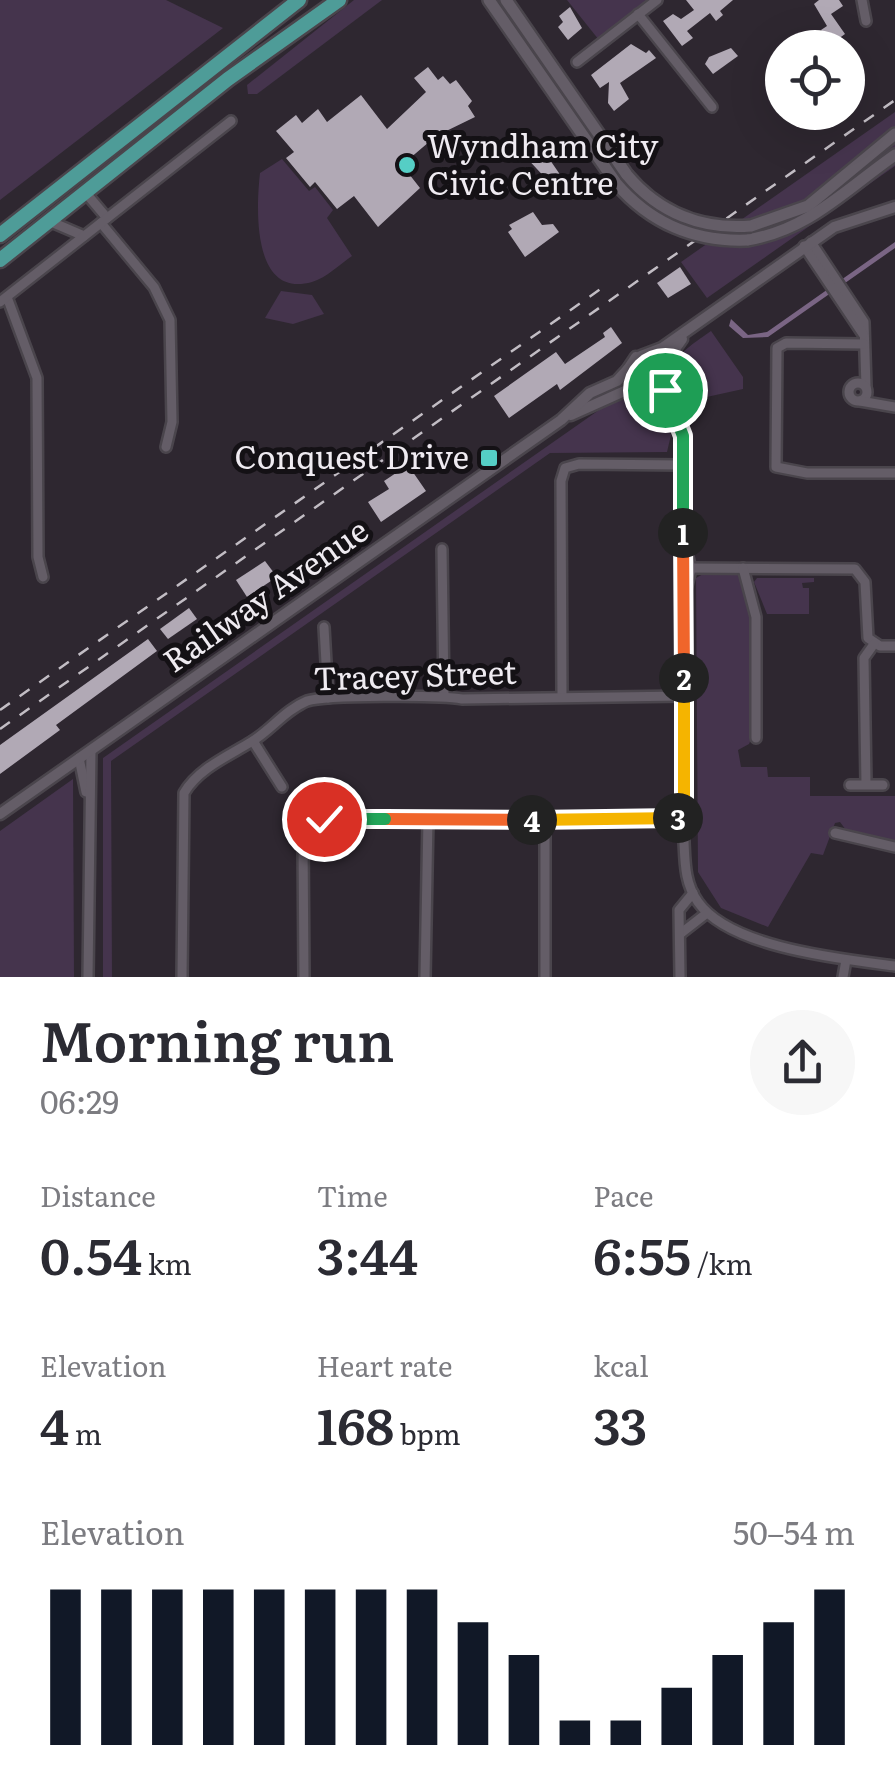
<!DOCTYPE html>
<html lang="en">
<head>
<meta charset="utf-8">
<style>
  :root { --surface:#fff; --page:#f7f7f7; --text:#2b2b33; --muted:#7c7c81; --accent:#111827 }
  body { margin:0; font-family:Literata,serif; background:var(--page); color:var(--text); height:100vh; display:flex; flex-direction:column; font-size:38px; white-space:nowrap }
  * { box-sizing:border-box; margin:0 }
  p { font-size:32px; color:var(--muted) }
  .icon { flex:none; width:55px; height:55px; fill:none; stroke:currentColor; stroke-width:2; stroke-linecap:round; stroke-linejoin:round }
  .map { position:relative; height:977px; overflow:hidden }
  .drawer { display:flex; flex-direction:column; background:var(--surface); flex:1 }
  .drawer>* { flex:none }
  .buttons { position:absolute; left:765px; top:30px; display:grid; gap:20px }
  .buttons a { display:grid; place-items:center; width:100px; height:100px; border-radius:50%; background:var(--surface); box-shadow:0 10px 40px #0002; font-size:50px }
  .pin { position:absolute; display:grid; place-items:center; width:85px; height:85px; color:#fff; margin:-42px; border:5px solid #fff; border-radius:50%; box-shadow:0 2px 10px #0007 }
  .km { position:absolute; width:50px; height:50px; margin:-25px; border-radius:50%; background:#222; color:#fff; font-size:28px; line-height:50px; text-align:center }
  .round { display:grid; place-items:center; flex:none; width:105px; height:105px; border-radius:52px; background:var(--page) }
  .summary { display:flex; align-items:center; justify-content:space-between; height:170px; padding:0 40px }
  h1 { font-size:55px; font-weight:600; line-height:75px }
  .stats { display:grid; grid-template-columns:repeat(3,1fr); gap:15px; height:170px; padding:10px 40px }
  .stats div { display:grid; align-content:center }
  .stats b { font-size:50px; font-weight:600 }
  .stats small { font-size:28px; font-weight:400 }
  .stats p { font-size:28px }
  .chart { height:280px; padding:20px 40px }
  .chart p { display:flex; justify-content:space-between }
  .chart svg { width:100%; height:180px; margin-top:10px; stroke:var(--accent); stroke-width:6 }
  .map>svg:first-child { display:block }
  .green { fill:#45344d }
  .water { fill:#7a6584 }
  .building { fill:#b1a9b5 }
  .lines { fill:none; stroke-linecap:round; stroke-linejoin:round }
  .minor-casing { stroke:#4a454c; stroke-width:14 }
  .tertiary-casing { stroke:#4a454c; stroke-width:15 }
  .secondary-casing { stroke:#4a454c; stroke-width:16 }
  .trunk-casing { stroke:#4a454c; stroke-width:19 }
  .minor { stroke:#645d67; stroke-width:9 }
  .tertiary { stroke:#645d67; stroke-width:10 }
  .secondary { stroke:#645d67; stroke-width:11 }
  .trunk { stroke:#4e9c98; stroke-width:14 }
  .rail { stroke:#c2bdc4; stroke-width:2.5; stroke-dasharray:12 12; stroke-linecap:butt }
  .secondary-bridge-casing { stroke:#4a454c; stroke-width:16; stroke-linecap:butt }
  .secondary-bridge { stroke:#645d67; stroke-width:11 }
  .split-1-casing { stroke:#fff; stroke-width:20 }
  .split-2-casing { stroke:#fff; stroke-width:20 }
  .split-3-casing { stroke:#fff; stroke-width:20 }
  .split-4-casing { stroke:#fff; stroke-width:20 }
  .split-5-casing { stroke:#fff; stroke-width:20 }
  .split-6-casing { stroke:#fff; stroke-width:20 }
  .split-1 { stroke:#22a559; stroke-width:12 }
  .split-2 { stroke:#f0652b; stroke-width:12 }
  .split-3 { stroke:#f5b400; stroke-width:12 }
  .split-4 { stroke:#f5b400; stroke-width:12 }
  .split-5 { stroke:#f0652b; stroke-width:12 }
  .split-6 { stroke:#22a559; stroke-width:12 }
  .poi-dot { fill:#55cec5; stroke:#141115; stroke-width:4 }
  .labels { text-anchor:middle; stroke-width:10; stroke-linejoin:round; paint-order:stroke }
  .poi-label { font-size:32px; fill:#efebf1; stroke:#141115; text-anchor:start }
  .street-label { font-size:32px; fill:#efebf1; stroke:#141115 }
</style>
</head>
<body>
<div class="map">
<svg width="895" height="977" viewBox="0 0 895 977">
  <rect width="100%" height="100%" fill="#2e2730"/>
  <!-- green -->
  <g class="green">
    <path d="M 0,0 L 166,0 L 223,28 L 0,200 Z"/>
    <path d="M 354,0 L 382,0 L 257,94 L 248,94 L 247,85 Z"/>
    <path d="M 567,0 L 649,0 L 599,40 Z"/>
    <path d="M 895,112 L 895,166 L 707,298 L 681,262 Z"/>
    <path d="M 282,159 L 309,191 L 315,187 L 333,210 L 327,218 L 352,256 C 340,264 326,278 312,282 C 252,299 256,209 260,173 Z"/>
    <path d="M 281,291 L 312,295 L 324,314 L 293,324 L 265,318 Z"/>
    <path d="M 711,331 L 743,377 L 743,389 L 684,402 C 658,365 680,353 711,331 Z"/>
    <path d="M 635,396 L 647,400 L 671,435 L 667,452 L 550,453 L 111,761 L 112,977 L 103,977 L 103,758 L 609,403 Z"/>
    <path d="M 705,573 L 738,575 L 752,615 L 753,735 L 749,744 L 738,750 L 741,767 L 767,767 L 768,777 L 810,777 L 810,796 L 895,796 L 895,842 L 849,834 L 840,822 L 835,823 L 823,855 L 811,853 L 768,927 L 721,908 L 698,872 L 696,578 Z"/>
    <path d="M 757,578 L 814,578 L 814,582 L 802,583 L 803,588 L 809,588 L 809,614 L 767,614 L 754,582 Z"/>
    <path d="M 73,779 L 74,977 L 0,977 L 0,831 Z"/>
  </g>
  <!-- water -->
  <path class="water" d="M 895,242 L 895,248 L 768,337 L 743,338 L 729,326 L 731,319 L 748,335 L 767,332 Z"/>
  <!-- building -->
  <g class="building">
    <path d="M 686,0 L 733,0 L 720,11 L 723,15 L 716,21 L 710,13 L 687,31 L 693,38 L 682,46 L 663,21 L 673,14 L 681,19 L 694,10 Z"/>
    <path d="M 819,0 L 839,0 L 843,6 L 831,14 L 845,34 L 831,44 L 821,30 L 827,26 L 814,4 Z"/>
    <path d="M 570,7 L 582,28 L 568,40 L 558,27 L 563,22 L 559,16 Z"/>
    <path d="M 631,44 L 646,53 L 649,50 L 656,58 L 620,83 L 629,99 L 614,111 L 608,103 L 609,82 L 600,88 L 591,75 Z"/>
    <path d="M 731,48 L 738,56 L 713,74 L 705,64 L 709,57 Z"/>
    <path d="M 428,67 L 438,80 L 443,76 L 450,84 L 456,80 L 472,101 L 468,106 L 475,117 L 436,136 L 402,165 L 420,188 L 378,227 L 354,196 L 337,209 L 315,182 L 310,187 L 286,158 L 294,152 L 276,131 L 296,115 L 302,123 L 318,109 L 327,122 L 361,95 L 387,129 L 426,92 L 414,78 Z"/>
    <path d="M 536,142 L 555,157 L 550,160 L 561,176 L 551,184 L 522,153 Z"/>
    <path d="M 533,212 L 542,225 L 553,224 L 559,232 L 525,257 L 508,232 L 512,229 L 509,225 Z"/>
    <path d="M 680,267 L 691,284 L 668,298 L 657,283 Z"/>
    <path d="M 611,327 L 622,343 L 560,390 L 557,384 L 509,418 L 494,396 L 556,352 L 565,364 L 605,337 L 603,333 Z"/>
    <path d="M 408,465 L 426,491 L 381,522 L 368,502 L 389,489 L 384,481 Z"/>
    <path d="M 265,561 L 277,577 L 247,597 L 236,580 Z"/>
    <path d="M 189,608 L 197,619 L 168,639 L 160,629 Z"/>
    <path d="M 148,639 L 157,651 L 56,725 L 60,730 L 0,774 L 0,745 Z"/>
  </g>
  <g class="lines">
    <defs>
      <g id="minor">
        <path d="M 862,0 L 866,21"/>
        <path d="M 638,14 L 712,107"/>
        <path d="M 577,62 L 657,0"/>
        <path d="M 85,192 L 107,218"/>
        <path d="M 49,221 L 84,236"/>
        <path d="M 101,223 L 154,287 L 170,320 L 172,422 L 166,447"/>
        <path d="M 811,242 L 864,322 L 866,387"/>
        <path d="M 804,246 L 863,334"/>
        <path d="M 7,297 L 37,378 L 38,557 L 43,577"/>
        <path d="M 0,302 L 231,121"/>
        <path d="M 864,344 L 786,343 L 777,348 L 776,467 L 807,473 L 895,473"/>
        <path d="M 657,374 L 683,436 L 684,842 C 685,864 685,884 698,902 C 730,948 842,959 895,966"/>
        <circle cx="858" cy="392" r="9"/>
        <path d="M 643,386 L 673,416"/>
        <path d="M 860,401 L 895,407"/>
        <path d="M 442,549 L 444,695"/>
        <path d="M 684,568 L 855,569 L 865,582 L 868,638 L 880,646 L 895,646"/>
        <path d="M 743,568 L 756,617 L 756,738"/>
        <path d="M 684,598 L 691,569 L 685,545"/>
        <path d="M 324,627 L 328,698"/>
        <path d="M 562,697 L 561,481 L 565,468 L 579,464 L 683,465"/>
        <path d="M 253,741 L 282,787"/>
        <path d="M 79,758 L 86,792"/>
        <path d="M 866,784 L 864,658 L 874,644"/>
        <path d="M 850,785 L 883,785"/>
        <path d="M 545,821 L 545,977"/>
        <path d="M 835,833 L 895,847"/>
        <path d="M 680,934 L 707,913"/>
        <path d="M 88,977 L 91,750"/>
        <path d="M 182,977 L 184,793 C 198,769 228,756 251,742 C 270,731 285,710 307,701 C 325,695 443,695 462,699 L 684,696"/>
        <path d="M 304,977 L 303,838 L 311,821 L 685,818"/>
        <path d="M 425,977 L 428,819"/>
        <path d="M 680,977 L 679,910 L 693,893"/>
        <path d="M 843,977 L 846,960"/>
      </g>
      <g id="tertiary">
        <path d="M 641,356 L 662,348 L 834,227 L 895,207"/>
        <path d="M 658,371 L 655,362 L 636,357 L 628,369 L 634,384 L 651,383 L 682,339"/>
        <path d="M 571,415 L 638,385"/>
        <path d="M 0,814 L 561,420 L 590,393 L 617,381 L 628,369"/>
      </g>
      <g id="secondary">
        <path d="M 489,0 L 616,183"/>
        <path d="M 506,0 L 627,175"/>
        <path d="M 751,226 L 808,206 L 895,134"/>
        <path d="M 747,240 C 809,230 846,189 895,155"/>
      </g>
      <g id="trunk">
        <path d="M 0,235 L 299,0"/>
        <path d="M 0,260 L 228,79 L 339,0"/>
      </g>
    </defs>
    <!-- minor casing -->
    <use href="#minor" class="minor-casing"/>
    <!-- tertiary casing -->
    <use href="#tertiary" class="tertiary-casing"/>
    <!-- secondary casing -->
    <use href="#secondary" class="secondary-casing"/>
    <!-- trunk casing -->
    <use href="#trunk" class="trunk-casing"/>
    <!-- minor -->
    <use href="#minor" class="minor"/>
    <!-- tertiary -->
    <use href="#tertiary" class="tertiary"/>
    <!-- secondary -->
    <use href="#secondary" class="secondary"/>
    <!-- trunk -->
    <use href="#trunk" class="trunk"/>
    <!-- rail -->
    <g class="rail">
      <path d="M 0,710 L 602,288"/>
      <path d="M 0,729 L 895,100"/>
    </g>
    <defs>
      <g id="secondary-bridge">
        <path d="M 627,175 C 659,213 702,230 751,226"/>
        <path d="M 616,183 C 650,223 695,242 747,240"/>
      </g>
    </defs>
    <!-- secondary-bridge casing -->
    <use href="#secondary-bridge" class="secondary-bridge-casing"/>
    <!-- secondary-bridge -->
    <use href="#secondary-bridge" class="secondary-bridge"/>
  </g>
  <g class="lines">
    <defs>
      <path id="split-1" d="M 665,390 L 683,436 L 683,533"/>
      <path id="split-2" d="M 683,533 L 684,678"/>
      <path id="split-3" d="M 678,818 L 684,818 L 684,678"/>
      <path id="split-4" d="M 532,820 L 678,818"/>
      <path id="split-5" d="M 385,819 L 532,820"/>
      <path id="split-6" d="M 324,819 L 385,819"/>
    </defs>
    <!-- split-1 casing -->
    <use href="#split-1" class="split-1-casing"/>
    <!-- split-2 casing -->
    <use href="#split-2" class="split-2-casing"/>
    <!-- split-3 casing -->
    <use href="#split-3" class="split-3-casing"/>
    <!-- split-4 casing -->
    <use href="#split-4" class="split-4-casing"/>
    <!-- split-5 casing -->
    <use href="#split-5" class="split-5-casing"/>
    <!-- split-6 casing -->
    <use href="#split-6" class="split-6-casing"/>
    <!-- split-1 -->
    <use href="#split-1" class="split-1"/>
    <!-- split-2 -->
    <use href="#split-2" class="split-2"/>
    <!-- split-3 -->
    <use href="#split-3" class="split-3"/>
    <!-- split-4 -->
    <use href="#split-4" class="split-4"/>
    <!-- split-5 -->
    <use href="#split-5" class="split-5"/>
    <!-- split-6 -->
    <use href="#split-6" class="split-6"/>
  </g>
  <!-- markers -->
  <g class="poi-dot">
    <circle cx="407" cy="165" r="10"/>
    <rect x="479" y="448" width="20" height="20" rx="5"/>
  </g>
  <g class="labels">
    <!-- poi labels -->
    <g class="poi-label">
      <text x="427" y="158">Wyndham City<tspan x="427" dy="37">Civic Centre</tspan></text>
      <text x="469" y="469" text-anchor="end">Conquest Drive</text>
    </g>
    <!-- street labels -->
    <g class="street-label">
      <text transform="translate(266 596) rotate(-35)" y="11">Railway Avenue</text>
      <text transform="translate(415 676) rotate(-2)" y="11">Tracey Street</text>
    </g>
  </g>
</svg>
<div class="buttons">
<a><svg class="icon" aria-label="locate" viewBox="0 0 24 24"><circle cx="12" cy="12" r="6"/><path d="M12 2v4M12 18v4M2 12h4M18 12h4"/></svg></a>
</div>
<div class="pin" style="left:665px;top:390px;background:#1e9e55"><svg class="icon" aria-label="arrive" viewBox="0 0 24 24"><path d="M6 21V4h12l-3 4 3 4H6"/></svg></div>
<div class="pin" style="left:324px;top:819px;background:#d93025"><svg class="icon" aria-label="check" viewBox="0 0 24 24"><path d="M5 12l5 5 9-10"/></svg></div>
<b class="km" style="left:683px;top:533px">1</b>
<b class="km" style="left:684px;top:678px">2</b>
<b class="km" style="left:678px;top:818px">3</b>
<b class="km" style="left:532px;top:820px">4</b>
</div>
<section class="drawer">
<div class="summary"><div><h1>Morning run</h1><p>06:29</p></div><a class="round"><svg class="icon" aria-label="share" viewBox="0 0 24 24"><path d="M12 15V3M7 8l5-5 5 5M5 13v7h14v-7"/></svg></a></div>
<div class="stats">
<div><p>Distance</p><b>0.54<small> km</small></b></div>
<div><p>Time</p><b>3:44</b></div>
<div><p>Pace</p><b>6:55<small> /km</small></b></div>
</div>
<div class="stats">
<div><p>Elevation</p><b>4<small> m</small></b></div>
<div><p>Heart rate</p><b>168<small> bpm</small></b></div>
<div><p>kcal</p><b>33</b></div>
</div>
<div class="chart"><p><span>Elevation</span>50–54 m</p>
<svg viewBox="0 0 160 44" preserveAspectRatio="none"><path d="M5 44V6M15 44V6M25 44V6M35 44V6M45 44V6M55 44V6M65 44V6M75 44V6M85 44V14M95 44V22M105 44V38M115 44V38M125 44V30M135 44V22M145 44V14M155 44V6"/></svg>
</div>
</section>
</body>
</html>
